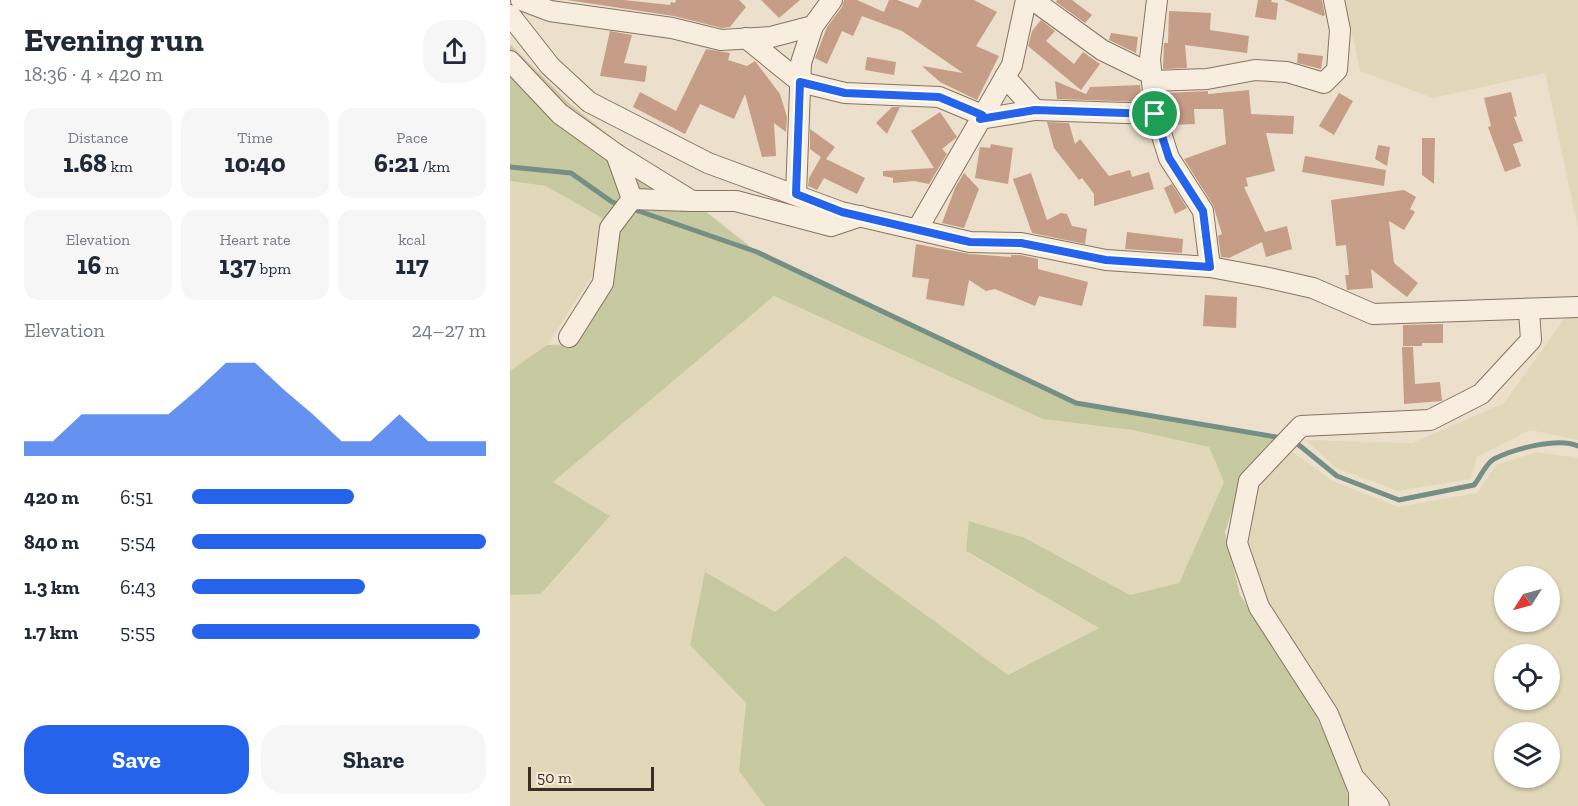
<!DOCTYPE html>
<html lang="en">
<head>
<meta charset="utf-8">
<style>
  :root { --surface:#fff; --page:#f6f6f7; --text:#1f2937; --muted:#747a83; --accent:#2563eb }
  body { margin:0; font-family:"Zilla Slab",serif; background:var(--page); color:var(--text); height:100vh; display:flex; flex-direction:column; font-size:22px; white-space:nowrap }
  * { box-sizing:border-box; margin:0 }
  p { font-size:20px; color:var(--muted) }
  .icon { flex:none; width:33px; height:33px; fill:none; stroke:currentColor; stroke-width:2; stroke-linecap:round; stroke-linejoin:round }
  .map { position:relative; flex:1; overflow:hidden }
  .side { display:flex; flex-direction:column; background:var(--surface); width:510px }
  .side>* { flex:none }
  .needle { width:39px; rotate:234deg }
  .fabs { position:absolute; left:984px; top:566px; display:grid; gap:12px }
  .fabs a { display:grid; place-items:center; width:66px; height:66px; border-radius:50%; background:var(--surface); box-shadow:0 2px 4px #0004; font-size:30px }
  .scale { position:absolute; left:18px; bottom:15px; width:126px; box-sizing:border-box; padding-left:6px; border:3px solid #3a2d23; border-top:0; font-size:16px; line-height:21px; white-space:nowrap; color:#3a2d23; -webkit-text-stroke:4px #f4ebdb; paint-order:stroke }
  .pin { position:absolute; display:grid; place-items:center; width:51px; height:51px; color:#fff; margin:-26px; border:3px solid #fff; border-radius:50%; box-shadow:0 2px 6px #0007 }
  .round { display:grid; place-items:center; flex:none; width:63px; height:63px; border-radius:24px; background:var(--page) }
  .head { display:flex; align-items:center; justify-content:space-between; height:102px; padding:0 24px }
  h1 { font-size:33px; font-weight:700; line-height:45px }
  .figures { display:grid; grid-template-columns:repeat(3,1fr); gap:9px; height:102px; padding:6px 24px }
  .figures div { display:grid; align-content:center; border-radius:15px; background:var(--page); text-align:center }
  .figures b { font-size:26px; font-weight:700 }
  .figures small { font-size:16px; font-weight:400 }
  .figures p { font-size:16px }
  .chart { height:168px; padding:12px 24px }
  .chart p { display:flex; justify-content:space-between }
  .chart svg { width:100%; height:108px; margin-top:6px; fill:var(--accent); opacity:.7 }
  .primary-button { display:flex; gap:12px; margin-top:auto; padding:12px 24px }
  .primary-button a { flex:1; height:69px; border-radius:24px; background:var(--accent); color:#fff; font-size:24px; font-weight:700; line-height:69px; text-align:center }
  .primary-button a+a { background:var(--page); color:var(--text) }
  ul { padding:0 24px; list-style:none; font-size:20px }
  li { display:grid; grid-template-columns:96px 72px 1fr; align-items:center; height:45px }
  li i { height:15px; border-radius:8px; background:var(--accent) }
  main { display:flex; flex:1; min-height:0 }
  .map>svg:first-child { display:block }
  .farmland { fill:#e1d8ba; fill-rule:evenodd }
  .green { fill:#c7c9a0 }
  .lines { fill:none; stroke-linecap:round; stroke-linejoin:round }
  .stream { stroke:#738f86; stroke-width:5 }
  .building { fill:#c69d86 }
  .street-casing { stroke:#877361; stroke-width:22 }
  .street { stroke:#f7eedf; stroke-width:20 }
  .route-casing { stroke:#fff; stroke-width:12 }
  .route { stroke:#2563eb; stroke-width:8 }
</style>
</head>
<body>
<main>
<section class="side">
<div class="head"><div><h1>Evening run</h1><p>18:36 · 4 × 420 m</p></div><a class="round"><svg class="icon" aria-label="share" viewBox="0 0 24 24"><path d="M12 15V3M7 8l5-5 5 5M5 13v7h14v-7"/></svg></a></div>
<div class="figures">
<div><p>Distance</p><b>1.68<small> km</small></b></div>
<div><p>Time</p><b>10:40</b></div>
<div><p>Pace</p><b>6:21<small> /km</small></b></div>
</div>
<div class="figures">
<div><p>Elevation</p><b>16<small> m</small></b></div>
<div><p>Heart rate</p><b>137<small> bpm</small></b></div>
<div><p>kcal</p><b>117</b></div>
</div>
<div class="chart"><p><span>Elevation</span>24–27 m</p>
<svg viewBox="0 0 160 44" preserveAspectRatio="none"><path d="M0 44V38L10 38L20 27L30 27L40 27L50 27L60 17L70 6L80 6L90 17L100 27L110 38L120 38L130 27L140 38L150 38L160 38V44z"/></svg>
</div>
<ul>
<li><b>420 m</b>6:51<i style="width:55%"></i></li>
<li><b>840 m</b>5:54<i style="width:100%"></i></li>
<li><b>1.3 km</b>6:43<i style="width:59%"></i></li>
<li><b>1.7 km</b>5:55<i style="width:98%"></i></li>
</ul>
<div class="primary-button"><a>Save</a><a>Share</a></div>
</section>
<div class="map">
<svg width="1068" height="806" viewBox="0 0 1068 806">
  <rect width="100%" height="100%" fill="#ece0cc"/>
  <!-- farmland -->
  <g class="farmland">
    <path d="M 835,0 L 1068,0 L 1068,228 L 1035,73 L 923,98 L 850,71 Z"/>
    <path d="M 0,181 L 36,186 L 97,221 L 84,273 L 37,345 L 0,371 Z"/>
    <path d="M 264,296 L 533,419 L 622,430 L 699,447 L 714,482 L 669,583 L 620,595 L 515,538 L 456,552 L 589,628 L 497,675 L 335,556 L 265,612 L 180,645 L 236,703 L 229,771 L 255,806 L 0,806 L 0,595 L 32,594 L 100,516 L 43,482 Z"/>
    <path d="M 1068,300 L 1068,440 L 1020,430 L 967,457 L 960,479 L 888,491 L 826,468 L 796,440 L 902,443 L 994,403 Z"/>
    <path d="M 780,450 L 823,481 L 888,507 L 967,493 L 986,465 L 1026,452 L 1068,458 L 1068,806 L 880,806 L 849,770 L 757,609 L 734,544 L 744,484 ZM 994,576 L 1040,576 L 1040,621 L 994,621 ZM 994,654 L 1040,654 L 1040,699 L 994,699 ZM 994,732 L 1040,732 L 1040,777 L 994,777 Z"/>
  </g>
  <!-- green -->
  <g class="green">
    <path d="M 0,44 L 61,105 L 182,201 L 122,199 L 97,221 L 36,186 L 0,181 Z"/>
    <path d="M 126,206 L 190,207 L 247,252 L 566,403 L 771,438 L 733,479 L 715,532 L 730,595 L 805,713 L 837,785 L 838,806 L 255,806 L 229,771 L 236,703 L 180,645 L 195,572 L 265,612 L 335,556 L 498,675 L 589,628 L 456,551 L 459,521 L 515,538 L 620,595 L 669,583 L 714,482 L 699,447 L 622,430 L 533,419 L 264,296 L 43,482 L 100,516 L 31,594 L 0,595 L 0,371 L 37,345 L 67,344 L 102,283 L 106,231 Z"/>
  </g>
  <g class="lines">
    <!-- stream -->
    <g class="stream">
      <path d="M 0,167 L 61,173 L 102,202 L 111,205"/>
      <path d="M 120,208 L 247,252 L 566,403 L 772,438"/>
      <path d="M 784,441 L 827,476 L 889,500 L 964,485 C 970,478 976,463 984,459 C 1003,449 1048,437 1068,446"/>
    </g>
  </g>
  <!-- building -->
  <g class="building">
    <path d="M 57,0 L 114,0 L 160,5 L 161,2 L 165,3 L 166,0 L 229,0 L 236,7 L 220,27 L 212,28 L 164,16 Z"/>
    <path d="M 251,0 L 290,0 L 269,18 Z"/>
    <path d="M 334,0 L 347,0 L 374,12 L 379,0 L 387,0 L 408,8 L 412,0 L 464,0 L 487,12 L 466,46 L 489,56 L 467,100 L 430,82 L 412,66 L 453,73 L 392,31 L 352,16 L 343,36 L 332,31 L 317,64 L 305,58 L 317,27 L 332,7 Z"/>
    <path d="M 547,0 L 562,0 L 582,15 L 575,23 L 546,2 Z"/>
    <path d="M 748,0 L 762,0 L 761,2 L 768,3 L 766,20 L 745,17 Z"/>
    <path d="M 774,0 L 812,0 L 815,15 L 813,16 Z"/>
    <path d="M 659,11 L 701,13 L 700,30 L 739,36 L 737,53 L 675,45 L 677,68 L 653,69 L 654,43 L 658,43 Z"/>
    <path d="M 531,20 L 545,31 L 536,41 L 564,64 L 573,52 L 590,64 L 571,90 L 518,46 L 522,31 Z"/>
    <path d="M 100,31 L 122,35 L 114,63 L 137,66 L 135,82 L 90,76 Z"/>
    <path d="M 601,33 L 628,37 L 626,53 L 599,40 Z"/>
    <path d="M 196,49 L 220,53 L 218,60 L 237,66 L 245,61 L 270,94 L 277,117 L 276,132 L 264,123 L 266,156 L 252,157 L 235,94 L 224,119 L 190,104 L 175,134 L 123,107 L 130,92 L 166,111 Z"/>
    <path d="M 788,53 L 813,56 L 811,69 L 787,63 Z"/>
    <path d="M 357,57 L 386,62 L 384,75 L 355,70 Z"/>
    <path d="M 545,81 L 576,94 L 580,87 L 630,85 L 632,102 L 547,99 Z"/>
    <path d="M 739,90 L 741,114 L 784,116 L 783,134 L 756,133 L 765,171 L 736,178 L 738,186 L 734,187 L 755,232 L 777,226 L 782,249 L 756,257 L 752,242 L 719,258 L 711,257 L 708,236 L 712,234 L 703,205 L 674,159 L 716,144 L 713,109 L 684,109 L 685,124 L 661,125 L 655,93 L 698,91 L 698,94 Z"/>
    <path d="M 1001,92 L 1007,116 L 1004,117 L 1013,141 L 1003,144 L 1011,166 L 995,172 L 978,127 L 981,126 L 974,98 Z"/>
    <path d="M 829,93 L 843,101 L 824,135 L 809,126 Z"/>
    <path d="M 382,107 L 390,107 L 377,134 L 366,123 Z"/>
    <path d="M 430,112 L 447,137 L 432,149 L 437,154 L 419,184 L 404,181 L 383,183 L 383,178 L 373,176 L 373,171 L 424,168 L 401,131 Z"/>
    <path d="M 537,122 L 559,123 L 565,144 L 570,139 L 599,176 L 620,170 L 622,177 L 639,172 L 644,189 L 584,206 L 584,194 L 572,178 L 569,180 L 544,148 Z"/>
    <path d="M 300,129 L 325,147 L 316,159 L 355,178 L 347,194 L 314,178 L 307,190 L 298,186 L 299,178 L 311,157 L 300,149 Z"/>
    <path d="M 912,138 L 925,138 L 924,184 L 912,175 Z"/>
    <path d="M 481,144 L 503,148 L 498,184 L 465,178 L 470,147 L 480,148 Z"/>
    <path d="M 868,145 L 880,147 L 877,166 L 865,159 Z"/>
    <path d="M 795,156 L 876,170 L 874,186 L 792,172 Z"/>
    <path d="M 454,173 L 469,189 L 454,228 L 432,223 L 445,188 Z"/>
    <path d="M 521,173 L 537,220 L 551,213 L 557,214 L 562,226 L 577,229 L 575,244 L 522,233 L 503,179 Z"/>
    <path d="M 662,184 L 677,208 L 665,214 L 654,188 Z"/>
    <path d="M 894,190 L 906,197 L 900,209 L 905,212 L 894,230 L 879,221 L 884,263 L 908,283 L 897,297 L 861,269 L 863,288 L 837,290 L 835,275 L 839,275 L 836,245 L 826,246 L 821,200 Z"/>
    <path d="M 617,232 L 673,239 L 672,253 L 615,249 Z"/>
    <path d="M 406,244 L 460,254 L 501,257 L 501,255 L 510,255 L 528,259 L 528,269 L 578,282 L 572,306 L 529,296 L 525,306 L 485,289 L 476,291 L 459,280 L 454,306 L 416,299 L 419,279 L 402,277 Z"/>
    <path d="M 695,295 L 727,297 L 726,328 L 693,326 Z"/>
    <path d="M 933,324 L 933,343 L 912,343 L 912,346 L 893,346 L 893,325 Z"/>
    <path d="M 892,347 L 903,347 L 905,384 L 930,382 L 932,401 L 894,404 Z"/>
  </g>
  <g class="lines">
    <defs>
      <g id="street">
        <path d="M 11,0 L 40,11 L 162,28 L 211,40 L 261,37 L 303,26"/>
        <path d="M 523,0 L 592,50 L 641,74"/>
        <path d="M 647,0 L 640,59 L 645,114 L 659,158 L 693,211 L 700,267"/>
        <path d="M 0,15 L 40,66 L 79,102 L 198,163 L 331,212 L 460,242 L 511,243 L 596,260 L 700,267 L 754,277 L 803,288 L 863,314 L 1068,307"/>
        <path d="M 236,38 L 290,82 L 335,93 L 429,97 L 472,115"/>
        <path d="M 0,61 L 50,114 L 106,154 L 182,201 L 226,201 L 321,226 L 351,216"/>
        <path d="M 642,81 L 697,79 L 745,70 L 777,72 L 814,83 L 827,70 L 830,30 L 824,0"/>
        <path d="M 525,110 L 645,114"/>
        <path d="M 470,119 L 525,110 L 495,77"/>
        <path d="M 106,154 L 122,199"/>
        <path d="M 286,194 L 291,63 L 303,26 L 322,0"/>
        <path d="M 408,228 L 502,65 L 516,0"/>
        <path d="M 59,337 L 93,283 L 100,228 L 122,199 L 180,201"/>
        <path d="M 846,780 L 869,806"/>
        <path d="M 849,806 L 849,791 L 818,714 L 749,607 L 727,543 L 739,481 L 791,426 L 920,420 L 971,394 L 1021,340 L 1019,310"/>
      </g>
    </defs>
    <!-- street casing -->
    <use href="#street" class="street-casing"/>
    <!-- street -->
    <use href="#street" class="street"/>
  </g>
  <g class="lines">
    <defs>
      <path id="route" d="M 290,82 L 335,93 L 429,97 L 472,115 L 470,119 L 525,110 L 645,114 L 659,158 L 693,211 L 700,267 L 596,260 L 511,243 L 460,242 L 332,212 L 286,194 Z"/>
    </defs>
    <!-- route casing -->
    <use href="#route" class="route-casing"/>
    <!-- route -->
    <use href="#route" class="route"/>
  </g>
</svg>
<div class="fabs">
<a><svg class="needle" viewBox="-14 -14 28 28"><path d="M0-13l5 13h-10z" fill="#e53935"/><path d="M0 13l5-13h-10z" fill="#747a83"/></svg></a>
<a><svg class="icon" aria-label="locate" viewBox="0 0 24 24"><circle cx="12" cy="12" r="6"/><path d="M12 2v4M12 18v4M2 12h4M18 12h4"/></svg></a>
<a><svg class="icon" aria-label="layers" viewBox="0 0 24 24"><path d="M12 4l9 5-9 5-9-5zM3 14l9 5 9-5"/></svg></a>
</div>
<div class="scale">50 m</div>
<div class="pin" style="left:645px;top:114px;background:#1e9e55"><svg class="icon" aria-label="arrive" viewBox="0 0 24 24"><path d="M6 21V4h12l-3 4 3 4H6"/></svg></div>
</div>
</main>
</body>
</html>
